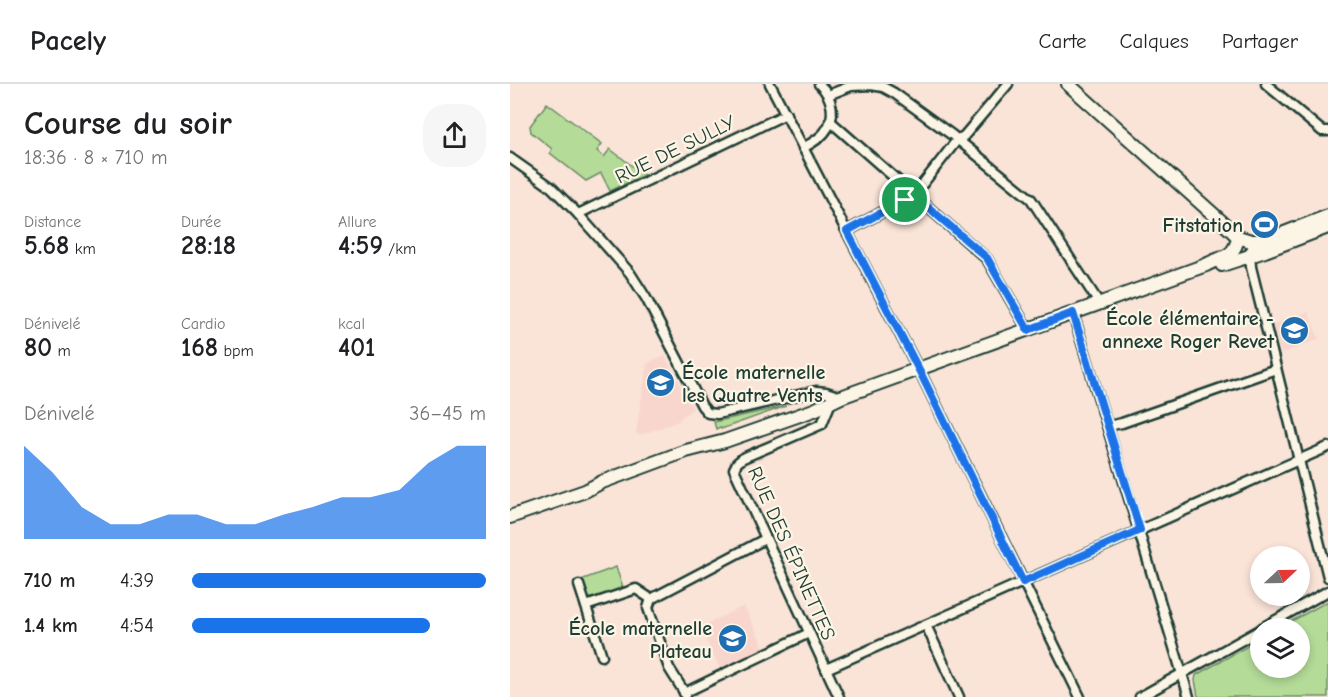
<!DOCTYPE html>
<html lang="fr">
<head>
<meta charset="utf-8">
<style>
  :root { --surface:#fff; --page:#f6f6f6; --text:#202124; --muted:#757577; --line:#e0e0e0; --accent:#1a73e8 }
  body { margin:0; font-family:"Comic Neue",sans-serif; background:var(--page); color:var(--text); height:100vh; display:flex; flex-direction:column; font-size:22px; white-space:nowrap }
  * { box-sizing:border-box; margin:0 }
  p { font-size:20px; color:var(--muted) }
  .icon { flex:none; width:33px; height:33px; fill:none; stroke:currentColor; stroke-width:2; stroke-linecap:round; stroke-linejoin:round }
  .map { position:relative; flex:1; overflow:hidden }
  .drawer { display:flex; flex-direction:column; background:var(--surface); width:510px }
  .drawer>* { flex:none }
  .needle { width:39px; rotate:68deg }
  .buttons { position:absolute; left:740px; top:462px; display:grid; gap:12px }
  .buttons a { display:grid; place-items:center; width:60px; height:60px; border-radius:50%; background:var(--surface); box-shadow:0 3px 9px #0003; font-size:30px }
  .pin { position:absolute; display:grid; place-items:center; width:51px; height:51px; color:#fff; margin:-26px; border:3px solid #fff; border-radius:50%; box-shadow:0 2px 6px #0007 }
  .round { display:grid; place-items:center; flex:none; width:63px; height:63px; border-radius:24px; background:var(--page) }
  .overview { display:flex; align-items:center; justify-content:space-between; height:102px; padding:0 24px }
  h1 { font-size:33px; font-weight:700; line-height:45px }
  .stats { display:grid; grid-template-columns:repeat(3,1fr); gap:9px; height:102px; padding:6px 24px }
  .stats div { display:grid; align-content:center }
  .stats b { font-size:26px; font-weight:700 }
  .stats small { font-size:16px; font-weight:400 }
  .stats p { font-size:16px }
  .chart { height:168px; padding:12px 24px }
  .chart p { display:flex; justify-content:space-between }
  .chart svg { width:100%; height:108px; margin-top:6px; fill:var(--accent); opacity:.7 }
  ul { padding:0 24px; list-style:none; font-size:20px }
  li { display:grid; grid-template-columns:96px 72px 1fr; align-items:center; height:45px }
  li i { height:15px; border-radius:8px; background:var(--accent) }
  header { display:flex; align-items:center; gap:36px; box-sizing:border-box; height:84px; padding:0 30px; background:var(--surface); border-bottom:2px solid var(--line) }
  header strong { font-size:28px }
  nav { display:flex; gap:33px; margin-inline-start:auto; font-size:21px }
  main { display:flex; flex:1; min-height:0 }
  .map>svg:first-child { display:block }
  .built { fill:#f8d6cd }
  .green { fill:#b4db98; stroke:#6a8c66; stroke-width:1.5 }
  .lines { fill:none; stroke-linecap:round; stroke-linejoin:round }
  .minor-casing { stroke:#1f3d34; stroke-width:13 }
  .secondary-casing { stroke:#1f3d34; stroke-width:16 }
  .minor { stroke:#fcf5e5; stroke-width:8 }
  .secondary { stroke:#fcf5e5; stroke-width:12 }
  .route-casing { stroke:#fff; stroke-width:12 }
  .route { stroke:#1a73e8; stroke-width:8 }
  .labels { text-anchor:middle; stroke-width:4.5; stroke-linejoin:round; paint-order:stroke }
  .street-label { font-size:20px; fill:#1f3d34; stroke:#fcf5e5 }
  .poi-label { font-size:20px; font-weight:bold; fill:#1f3d34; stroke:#fcf5e5; text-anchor:end }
</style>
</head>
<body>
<header>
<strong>Pacely</strong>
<nav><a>Carte</a><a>Calques</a><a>Partager</a></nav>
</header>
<main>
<section class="drawer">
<div class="overview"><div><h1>Course du soir</h1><p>18:36 · 8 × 710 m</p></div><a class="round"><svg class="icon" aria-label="share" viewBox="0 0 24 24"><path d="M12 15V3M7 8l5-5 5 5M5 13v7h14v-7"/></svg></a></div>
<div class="stats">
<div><p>Distance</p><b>5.68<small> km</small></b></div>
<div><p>Durée</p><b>28:18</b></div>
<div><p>Allure</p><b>4:59<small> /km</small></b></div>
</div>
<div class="stats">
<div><p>Dénivelé</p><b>80<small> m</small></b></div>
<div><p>Cardio</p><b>168<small> bpm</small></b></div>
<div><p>kcal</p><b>401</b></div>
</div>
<div class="chart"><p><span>Dénivelé</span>36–45 m</p>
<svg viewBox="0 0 160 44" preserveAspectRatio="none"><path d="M0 44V6L10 17L20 31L30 38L40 38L50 34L60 34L70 38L80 38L90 34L100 31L110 27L120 27L130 24L140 13L150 6L160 6V44z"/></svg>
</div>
<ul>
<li><b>710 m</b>4:39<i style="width:100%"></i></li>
<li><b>1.4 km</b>4:54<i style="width:81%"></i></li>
</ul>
</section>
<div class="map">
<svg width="818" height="613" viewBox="0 0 818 613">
  <rect width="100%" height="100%" fill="#fae3d7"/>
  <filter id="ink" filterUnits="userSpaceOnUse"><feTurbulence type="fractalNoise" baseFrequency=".0167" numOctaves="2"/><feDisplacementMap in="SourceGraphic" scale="12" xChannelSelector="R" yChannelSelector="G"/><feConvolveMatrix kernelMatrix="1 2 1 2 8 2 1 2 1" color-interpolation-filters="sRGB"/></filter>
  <g filter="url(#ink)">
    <!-- built -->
    <g class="built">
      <path d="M 798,228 L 809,255 L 771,270 L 763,241 Z"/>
      <path d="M 155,272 L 183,325 L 169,335 L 169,337 L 130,351 L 126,349 L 137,280 L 147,274 L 148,275 Z"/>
      <path d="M 234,522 L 254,564 L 210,585 L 190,543 Z"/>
    </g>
    <!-- green -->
    <g class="green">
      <path d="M 37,19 L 92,60 L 87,67 L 94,73 L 100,65 L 134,91 L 100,107 L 91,89 L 76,97 L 40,69 L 42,65 L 21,48 L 20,42 Z"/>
      <path d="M 276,322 L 211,345 L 210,343 L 206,345 L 204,338 Z"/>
      <path d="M 106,483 L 113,504 L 82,515 L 77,513 L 71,496 Z"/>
      <path d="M 818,517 L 818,613 L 688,613 L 685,596 L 686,591 L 750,555 L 750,584 L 789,584 L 789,544 L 769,544 Z"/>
    </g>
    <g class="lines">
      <defs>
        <g id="minor">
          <path d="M 260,0 L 413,294 L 570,613"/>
          <path d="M 756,0 L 812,47 L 818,47"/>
          <path d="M 318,11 L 341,2 L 361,1 L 373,3 L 384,9 L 442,51 L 521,115 L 589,219"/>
          <path d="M 320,37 L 477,175 L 518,246"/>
          <path d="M 293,64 C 300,60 308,56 314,49 C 327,34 323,13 309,0"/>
          <path d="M 0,74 L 41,103 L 68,130 L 120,189 L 136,214 L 192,322 L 198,329 L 207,330 L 306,307 L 316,308 L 331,313"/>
          <path d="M 68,130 L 276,30"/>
          <path d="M 337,147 L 404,111 L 447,56 L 454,52 L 498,0"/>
          <path d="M 752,158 L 742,164 L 740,168 L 741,183 L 818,493"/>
          <path d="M 563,229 L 679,613"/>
          <path d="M 321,318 L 312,340 L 233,374 L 227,379 L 224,385 L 329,613"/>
          <path d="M 598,342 L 612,339 L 766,285"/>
          <path d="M 69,501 L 92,572"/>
          <path d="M 141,515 L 138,524 L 159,584 L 176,611"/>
          <path d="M 76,522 L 126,505 L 141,515 L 255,455"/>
          <path d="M 416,541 L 449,613"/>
          <path d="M 752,544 L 818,507"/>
          <path d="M 316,585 L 818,363"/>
          <path d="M 174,609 L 299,549"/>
          <path d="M 630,613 L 750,546"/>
        </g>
        <g id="secondary">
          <path d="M 558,0 L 722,147 L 728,153"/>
          <path d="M 728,153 L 741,157 L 754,157 L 818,132"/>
          <path d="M 712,181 L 755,167 L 818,143"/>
          <path d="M 0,433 L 75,407 L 92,398 L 176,367 L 215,357 L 304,326 L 331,313 L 696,181 C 712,172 725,174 728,153"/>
        </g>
      </defs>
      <!-- minor casing -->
      <use href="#minor" class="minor-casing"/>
      <!-- secondary casing -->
      <use href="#secondary" class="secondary-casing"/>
      <!-- minor -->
      <use href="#minor" class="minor"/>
      <!-- secondary -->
      <use href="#secondary" class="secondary"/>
    </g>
  </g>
  <g class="lines" filter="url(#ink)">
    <defs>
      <path id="route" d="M 404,111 L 477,174 L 518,246 L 563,229 L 630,446 L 513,498 L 413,294 L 337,147 Z"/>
    </defs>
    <!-- route casing -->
    <use href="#route" class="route-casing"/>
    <!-- route -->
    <use href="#route" class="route"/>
  </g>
  <!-- icons -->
  <defs>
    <symbol id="stadium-disc" viewBox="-11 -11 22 22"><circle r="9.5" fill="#1f6fb2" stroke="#fcf5e5"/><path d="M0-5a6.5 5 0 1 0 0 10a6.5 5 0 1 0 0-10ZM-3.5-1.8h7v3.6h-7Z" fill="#fff"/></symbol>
    <symbol id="school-disc" viewBox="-11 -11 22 22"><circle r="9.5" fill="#1f6fb2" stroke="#fcf5e5"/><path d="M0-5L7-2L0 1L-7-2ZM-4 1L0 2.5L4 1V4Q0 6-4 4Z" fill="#fff"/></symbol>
  </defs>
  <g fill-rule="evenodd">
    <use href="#stadium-disc" x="738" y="124" width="33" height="33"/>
    <use href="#school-disc" x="768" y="230" width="33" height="33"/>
    <use href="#school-disc" x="134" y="282" width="33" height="33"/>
    <use href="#school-disc" x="206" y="538" width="33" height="33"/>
  </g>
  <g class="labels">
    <!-- street labels -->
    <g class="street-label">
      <text transform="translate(165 65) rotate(-26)" y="7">RUE DE SULLY</text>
      <text transform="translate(282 469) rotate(66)" y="7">RUE DES ÉPINETTES</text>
    </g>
    <!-- poi labels -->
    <g class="poi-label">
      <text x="733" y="148">Fitstation</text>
      <text x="764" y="241">École élémentaire -<tspan x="764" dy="23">annexe Roger Revet</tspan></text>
      <text x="172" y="295" text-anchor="start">École maternelle<tspan x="172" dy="23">les Quatre Vents</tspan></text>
      <text x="202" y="551">École maternelle<tspan x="202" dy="23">Plateau</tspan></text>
    </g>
  </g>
</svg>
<div class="buttons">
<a><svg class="needle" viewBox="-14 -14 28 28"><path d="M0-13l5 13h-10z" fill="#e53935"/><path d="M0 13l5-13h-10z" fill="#757577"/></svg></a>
<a><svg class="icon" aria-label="layers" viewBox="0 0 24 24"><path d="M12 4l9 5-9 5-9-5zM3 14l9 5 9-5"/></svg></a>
</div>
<div class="pin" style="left:395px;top:116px;background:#1e9e55"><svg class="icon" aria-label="arrive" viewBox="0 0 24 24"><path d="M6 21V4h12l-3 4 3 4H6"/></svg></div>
</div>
</main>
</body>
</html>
